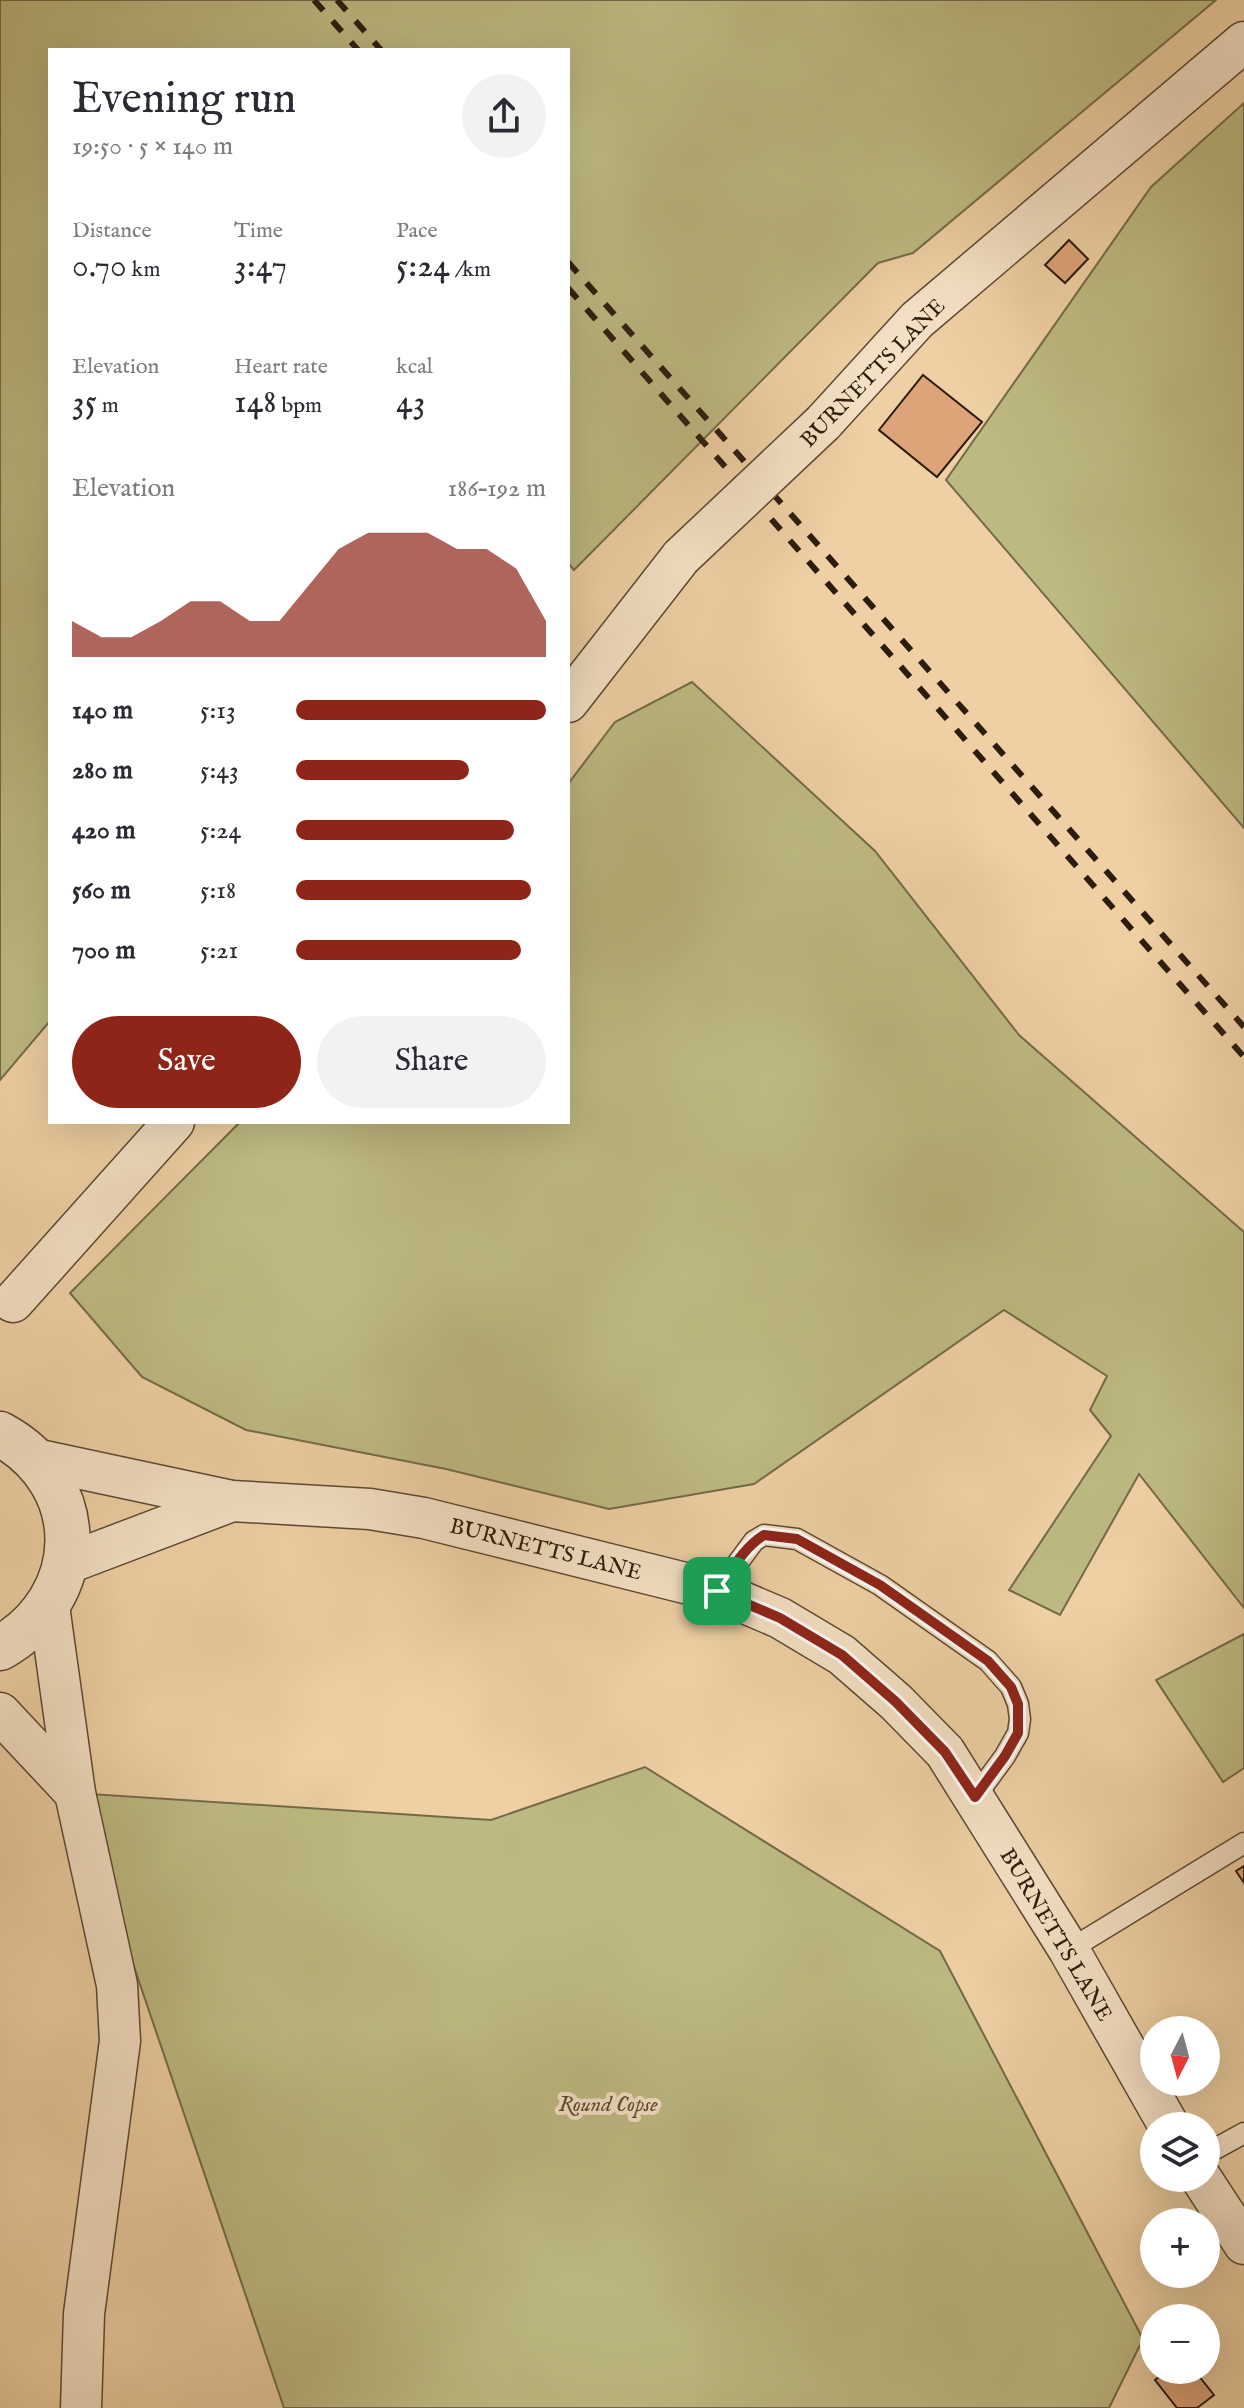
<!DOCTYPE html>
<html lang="en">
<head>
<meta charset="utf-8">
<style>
  :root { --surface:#fff; --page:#f2f2f3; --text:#2b2b33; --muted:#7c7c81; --accent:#8f2418 }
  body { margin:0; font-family:"IM FELL English",serif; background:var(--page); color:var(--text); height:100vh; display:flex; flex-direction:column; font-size:30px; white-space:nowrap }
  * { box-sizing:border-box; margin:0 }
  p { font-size:26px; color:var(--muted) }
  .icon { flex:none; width:44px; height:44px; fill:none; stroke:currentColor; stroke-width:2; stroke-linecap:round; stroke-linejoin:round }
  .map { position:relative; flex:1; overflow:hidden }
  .side { position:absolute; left:48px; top:48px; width:522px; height:1076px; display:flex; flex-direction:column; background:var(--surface); border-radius:0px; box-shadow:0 8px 32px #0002 }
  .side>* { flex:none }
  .needle { width:52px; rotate:186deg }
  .buttons { position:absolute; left:1140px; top:2016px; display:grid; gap:16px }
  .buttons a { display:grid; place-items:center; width:80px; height:80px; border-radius:50%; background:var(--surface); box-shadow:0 8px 32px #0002; font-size:40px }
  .pin { position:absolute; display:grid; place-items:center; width:68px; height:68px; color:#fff; margin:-34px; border-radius:16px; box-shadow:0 4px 12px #0006 }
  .round { display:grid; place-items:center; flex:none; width:84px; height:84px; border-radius:42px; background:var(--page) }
  .head { display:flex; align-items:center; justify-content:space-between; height:136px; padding:0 24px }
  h1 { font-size:44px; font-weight:600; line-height:60px }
  .metrics { display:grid; grid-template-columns:repeat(3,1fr); gap:12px; height:136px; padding:8px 24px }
  .metrics div { display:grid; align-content:center }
  .metrics b { font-size:34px; font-weight:600 }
  .metrics small { font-size:22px; font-weight:400 }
  .metrics p { font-size:22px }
  .chart { height:224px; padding:16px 24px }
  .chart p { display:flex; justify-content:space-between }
  .chart svg { width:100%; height:144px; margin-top:8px; fill:var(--accent); opacity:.7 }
  .button { display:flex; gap:16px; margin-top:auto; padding:16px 24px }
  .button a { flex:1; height:92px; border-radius:48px; background:var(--accent); color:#fff; font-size:32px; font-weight:600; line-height:92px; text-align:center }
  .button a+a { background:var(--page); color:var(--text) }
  ul { padding:0 24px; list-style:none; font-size:26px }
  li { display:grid; grid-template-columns:128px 96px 1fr; align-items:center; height:60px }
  li i { height:20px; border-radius:10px; background:var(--accent) }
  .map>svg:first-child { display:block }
  .green { fill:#bdb982; stroke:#746a48; stroke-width:2 }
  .building { fill:#dda47a; stroke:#2c1c0d; stroke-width:2 }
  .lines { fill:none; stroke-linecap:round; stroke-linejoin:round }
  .service-casing { stroke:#5c4933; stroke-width:23 }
  .minor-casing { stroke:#5c4933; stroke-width:43 }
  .tertiary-casing { stroke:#5c4933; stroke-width:47 }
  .service { stroke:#f4e0c4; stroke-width:20 }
  .minor { stroke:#f4e0c4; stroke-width:40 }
  .tertiary { stroke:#f4e0c4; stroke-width:44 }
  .rail { stroke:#2c1c0d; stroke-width:6; stroke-dasharray:14 14; stroke-linecap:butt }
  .minor-bridge-casing { stroke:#5c4933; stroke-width:43; stroke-linecap:butt }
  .minor-bridge { stroke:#f4e0c4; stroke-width:40 }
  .route-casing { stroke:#fff; stroke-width:16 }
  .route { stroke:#8f2418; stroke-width:10 }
  .labels { text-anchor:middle; stroke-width:8; stroke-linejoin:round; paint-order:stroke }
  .street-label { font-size:22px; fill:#2c1c0d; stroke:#f4e0c4 }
  .park-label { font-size:22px; font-style:italic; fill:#584b30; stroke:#f4e0c4 }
</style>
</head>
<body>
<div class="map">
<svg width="1244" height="2408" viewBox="0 0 1244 2408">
  <rect width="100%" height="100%" fill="#eed0a4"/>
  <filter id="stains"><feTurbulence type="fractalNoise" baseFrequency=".0025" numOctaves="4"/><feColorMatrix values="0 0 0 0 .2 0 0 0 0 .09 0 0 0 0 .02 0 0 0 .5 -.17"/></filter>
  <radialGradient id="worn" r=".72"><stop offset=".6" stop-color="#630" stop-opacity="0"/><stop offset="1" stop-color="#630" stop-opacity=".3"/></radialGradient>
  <!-- green -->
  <g class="green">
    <path d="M 0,0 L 1216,0 L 913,253 L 878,263 L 574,570 L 568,563 L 568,50 L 50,50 L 50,1021 L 0,1080 Z"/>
    <path d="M 1244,103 L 1244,828 L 946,480 L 1151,187 Z"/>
    <path d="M 692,682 L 875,851 L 1019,1035 L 1244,1232 L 1244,1608 L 1139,1474 L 1060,1615 L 1009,1590 L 1111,1436 L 1090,1410 L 1107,1376 L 1004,1310 L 754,1484 L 609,1509 L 446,1469 L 246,1430 L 142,1377 L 70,1293 L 240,1122 L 568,1122 L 568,784 L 615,722 Z"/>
    <path d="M 1244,1634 L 1244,1768 L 1223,1782 L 1156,1680 Z"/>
    <path d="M 645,1767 L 940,1951 L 1143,2339 L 1109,2408 L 284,2408 L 75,1793 L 491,1820 Z"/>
  </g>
  <!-- building -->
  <g class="building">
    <path d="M 1069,240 L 1088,259 L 1065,283 L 1045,265 Z"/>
    <path d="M 923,375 L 982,422 L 937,477 L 879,430 Z"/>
    <path d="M 1244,1866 L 1244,1883 L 1236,1871 Z"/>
    <path d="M 1168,2370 L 1194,2370 L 1214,2395 L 1197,2408 L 1177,2408 L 1155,2380 Z"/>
  </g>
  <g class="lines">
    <defs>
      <g id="service">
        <path d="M 717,1591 L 754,1541 L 764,1535 L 797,1539 L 880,1585 L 988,1661 L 1011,1687 L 1018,1704 L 1020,1719 L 1018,1733 L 1005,1756 L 975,1797"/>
        <path d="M 1069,1950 L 1244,1843"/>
        <path d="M 1206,2154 L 1244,2133"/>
      </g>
      <g id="minor">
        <path d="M 823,423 L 917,320 L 1244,42"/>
        <path d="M 568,702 L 681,557"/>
        <path d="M 13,1302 L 174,1122"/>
        <path d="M 35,1459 L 232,1501 L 370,1509 L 424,1518 L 717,1591 L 780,1618 L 842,1655 L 896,1702 L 945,1752 L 1069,1950 L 1169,2126"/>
        <path d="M 66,1564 L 232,1501"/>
        <path d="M 49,1606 L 75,1793 L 117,1985 L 120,2041 L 84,2314 L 81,2408"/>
        <path d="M 0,1713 L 75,1793"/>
        <path d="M 1201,2178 L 1244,2244"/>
      </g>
      <path id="tertiary" d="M 0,1434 C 91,1483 89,1598 0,1648"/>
    </defs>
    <!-- service casing -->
    <use href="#service" class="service-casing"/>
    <!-- minor casing -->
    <use href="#minor" class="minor-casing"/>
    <!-- tertiary casing -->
    <use href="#tertiary" class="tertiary-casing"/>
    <!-- service -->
    <use href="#service" class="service"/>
    <!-- minor -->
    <use href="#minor" class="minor"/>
    <!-- tertiary -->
    <use href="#tertiary" class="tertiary"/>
    <!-- rail -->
    <g class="rail">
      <path d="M 314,0 L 358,50"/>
      <path d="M 337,0 L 381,50"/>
      <path d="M 568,262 L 1244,1027"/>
      <path d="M 568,288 L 1244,1057"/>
    </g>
    <defs>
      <path id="minor-bridge" d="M 681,557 L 823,423"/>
    </defs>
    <!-- minor-bridge casing -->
    <use href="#minor-bridge" class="minor-bridge-casing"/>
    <!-- minor-bridge -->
    <use href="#minor-bridge" class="minor-bridge"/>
  </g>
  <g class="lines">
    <defs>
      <path id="route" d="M 764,1535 L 797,1539 L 880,1585 L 988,1661 L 1011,1687 L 1018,1704 L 1018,1733 L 1005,1756 L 975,1797 L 945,1752 L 896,1702 L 842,1655 L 780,1618 L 717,1591 C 731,1571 743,1548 764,1535 Z"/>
    </defs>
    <!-- route casing -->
    <use href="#route" class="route-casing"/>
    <!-- route -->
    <use href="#route" class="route"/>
  </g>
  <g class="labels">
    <!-- street labels -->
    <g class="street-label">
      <text transform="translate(872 372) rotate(-46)" y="8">BURNETTS LANE</text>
      <text transform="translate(546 1548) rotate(14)" y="8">BURNETTS LANE</text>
      <text transform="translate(1057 1934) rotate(59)" y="8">BURNETTS LANE</text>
    </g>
    <!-- park labels -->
    <g class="park-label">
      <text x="608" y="2111">Round Copse</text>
    </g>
  </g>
  <rect width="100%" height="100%" filter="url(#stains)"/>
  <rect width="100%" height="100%" fill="url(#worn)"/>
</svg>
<div class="buttons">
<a><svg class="needle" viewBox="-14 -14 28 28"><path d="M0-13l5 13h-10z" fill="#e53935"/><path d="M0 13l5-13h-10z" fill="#7c7c81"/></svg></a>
<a><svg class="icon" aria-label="layers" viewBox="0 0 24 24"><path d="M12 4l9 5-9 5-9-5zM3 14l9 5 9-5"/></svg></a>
<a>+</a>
<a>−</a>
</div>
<div class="pin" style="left:717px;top:1591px;background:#1e9e55"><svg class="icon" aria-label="arrive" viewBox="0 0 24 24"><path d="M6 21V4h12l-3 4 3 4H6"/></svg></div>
<section class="side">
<div class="head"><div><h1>Evening run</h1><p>19:50 · 5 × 140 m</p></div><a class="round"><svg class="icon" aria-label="share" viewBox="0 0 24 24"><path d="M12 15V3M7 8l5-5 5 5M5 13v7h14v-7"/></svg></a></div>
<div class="metrics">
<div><p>Distance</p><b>0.70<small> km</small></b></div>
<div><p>Time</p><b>3:47</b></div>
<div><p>Pace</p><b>5:24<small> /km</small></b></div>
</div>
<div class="metrics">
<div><p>Elevation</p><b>35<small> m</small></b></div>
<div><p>Heart rate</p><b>148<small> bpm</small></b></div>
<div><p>kcal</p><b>43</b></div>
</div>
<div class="chart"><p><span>Elevation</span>186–192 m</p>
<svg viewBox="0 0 160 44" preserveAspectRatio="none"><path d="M0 44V33L10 38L20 38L30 33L40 27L50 27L60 33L70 33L80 22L90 11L100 6L110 6L120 6L130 11L140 11L150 17L160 33V44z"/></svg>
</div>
<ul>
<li><b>140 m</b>5:13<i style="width:100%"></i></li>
<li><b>280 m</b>5:43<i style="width:69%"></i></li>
<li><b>420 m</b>5:24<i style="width:87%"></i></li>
<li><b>560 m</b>5:18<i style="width:94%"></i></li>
<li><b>700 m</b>5:21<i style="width:90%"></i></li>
</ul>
<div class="button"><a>Save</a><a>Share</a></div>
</section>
</div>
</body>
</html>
